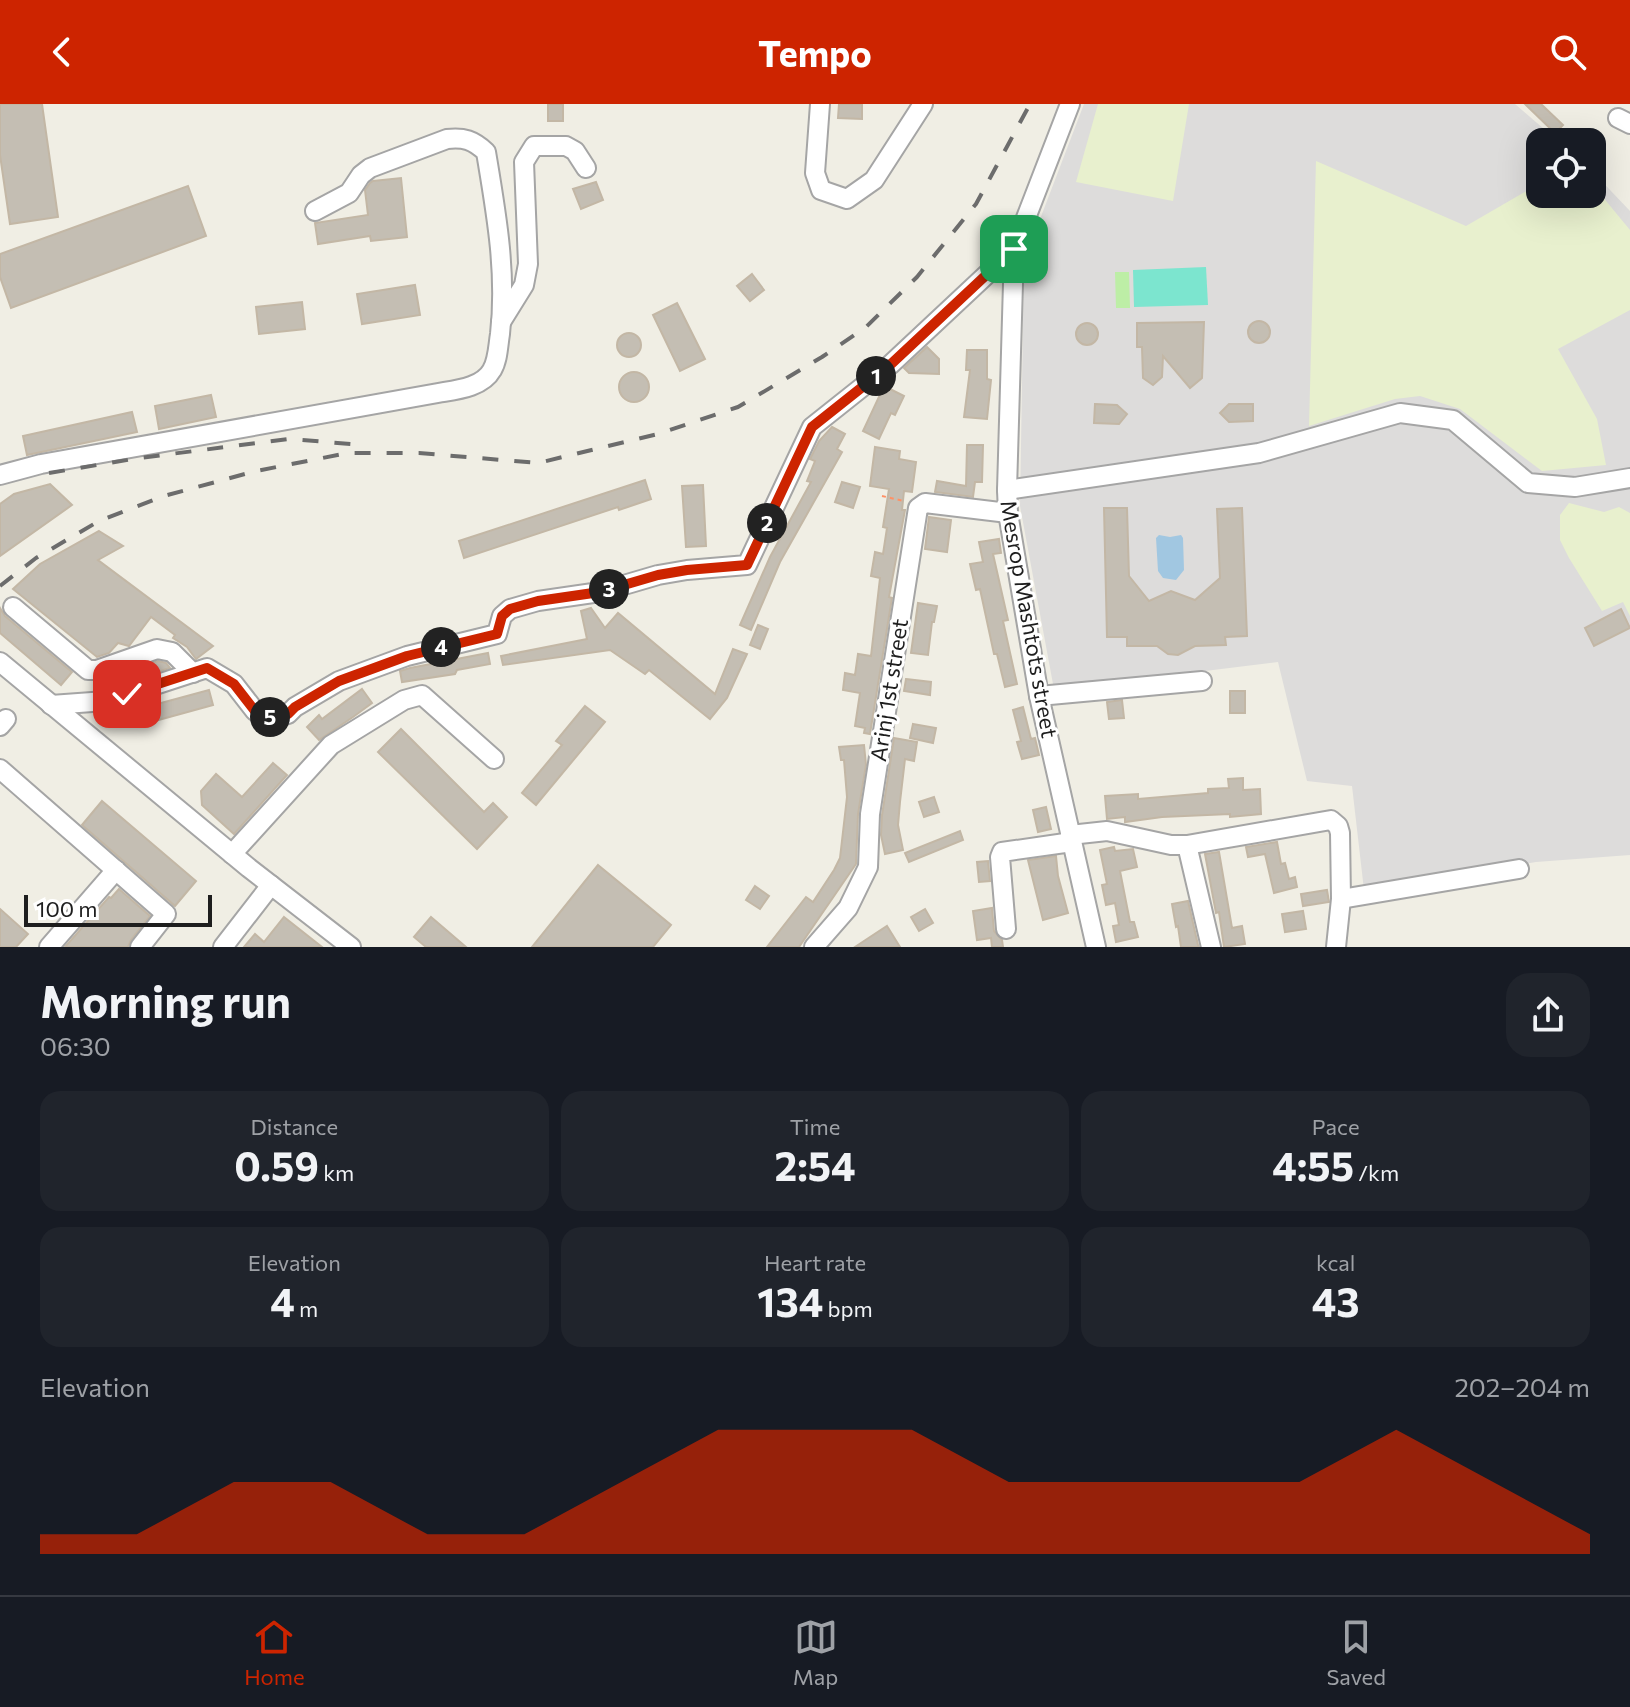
<!DOCTYPE html>
<html lang="en">
<head>
<meta charset="utf-8">
<style>
  :root { --surface:#171b24; --page:#20242c; --text:#f1f3f6; --muted:#9ea1a6; --line:#363941; --accent:#cd2400 }
  body { margin:0; font-family:Commissioner,sans-serif; background:var(--page); color:var(--text); height:100vh; display:flex; flex-direction:column; font-size:30px; white-space:nowrap }
  * { box-sizing:border-box; margin:0 }
  p { font-size:26px; color:var(--muted) }
  .icon { flex:none; width:44px; height:44px; fill:none; stroke:currentColor; stroke-width:2; stroke-linecap:round; stroke-linejoin:round }
  .map { position:relative; height:843px; overflow:hidden }
  .details { display:flex; flex-direction:column; background:var(--surface); flex:1 }
  .details>* { flex:none }
  .fabs { position:absolute; left:1526px; top:24px; display:grid; gap:16px }
  .fabs a { display:grid; place-items:center; width:80px; height:80px; border-radius:16px; background:var(--surface); box-shadow:0 8px 32px #0002; font-size:40px }
  .scale { position:absolute; left:24px; bottom:20px; width:188px; box-sizing:border-box; padding-left:8px; border:4px solid #1e1e1e; border-top:0; font-size:22px; line-height:28px; white-space:nowrap; color:#1e1e1e; -webkit-text-stroke:6px #fff; paint-order:stroke }
  .pin { position:absolute; display:grid; place-items:center; width:68px; height:68px; color:#fff; margin:-34px; border-radius:16px; box-shadow:0 4px 12px #0006 }
  .km { position:absolute; width:40px; height:40px; margin:-20px; border-radius:50%; background:#222; color:#fff; font-size:22px; line-height:40px; text-align:center }
  .round { display:grid; place-items:center; flex:none; width:84px; height:84px; border-radius:24px; background:var(--page) }
  .headline { display:flex; align-items:center; justify-content:space-between; height:136px; padding:0 40px }
  h1 { font-size:44px; font-weight:700; line-height:60px }
  .stats { display:grid; grid-template-columns:repeat(3,1fr); gap:12px; height:136px; padding:8px 40px }
  .stats div { display:grid; align-content:center; border-radius:20px; background:var(--page); text-align:center }
  .stats b { font-size:40px; font-weight:700 }
  .stats small { font-size:22px; font-weight:400 }
  .stats p { font-size:22px }
  .chart { height:224px; padding:16px 40px }
  .chart p { display:flex; justify-content:space-between }
  .chart svg { width:100%; height:144px; margin-top:8px; fill:var(--accent); opacity:.7 }
  header { display:flex; justify-content:space-between; align-items:center; height:104px; padding:0 40px; background:var(--accent); color:#fff; font-size:36px; font-weight:700 }
  .dock { display:flex; justify-content:space-around; align-items:center; height:112px; border-top:2px solid var(--line); background:var(--surface); font-size:22px; color:var(--muted) }
  .dock a { display:grid; justify-items:center; gap:4px }
  .dock .selected { color:var(--accent) }
  .map>svg:first-child { display:block }
  .residential { fill:#dddcdb }
  .farmland { fill:#e8f0ce }
  .grass { fill:#bdeea6 }
  .pitch { fill:#7ce5cf }
  .water { fill:#a1c7e1 }
  .building { fill:#c4beb3; stroke:#c3b7a5; stroke-width:2 }
  .lines { fill:none; stroke-linecap:round; stroke-linejoin:round }
  .minor-casing { stroke:#a5a5a5; stroke-width:22 }
  .path { stroke:#ff9166; stroke-width:2; stroke-dasharray:4 4; stroke-linecap:butt }
  .minor { stroke:#fff; stroke-width:18 }
  .rail { stroke:#6c6c6c; stroke-width:4; stroke-dasharray:16 16; stroke-linecap:butt }
  .route-casing { stroke:#fff; stroke-width:16 }
  .route { stroke:#cd2400; stroke-width:10 }
  .labels { text-anchor:middle; stroke-width:6; stroke-linejoin:round; paint-order:stroke }
  .street-label { font-size:22px; fill:#1e1e1e; stroke:#fff }
</style>
</head>
<body>
<header><svg class="icon" aria-label="back" viewBox="0 0 24 24"><path d="M15 5l-7 7 7 7"/></svg>Tempo<svg class="icon" aria-label="search" viewBox="0 0 24 24"><circle cx="10" cy="10" r="6"/><path d="M15 15l6 6"/></svg></header>
<div class="map">
<svg width="1630" height="843" viewBox="0 0 1630 843">
  <rect width="100%" height="100%" fill="#f0eee4"/>
  <!-- residential -->
  <path class="residential" d="M 1084,0 L 1515,0 L 1559,38 L 1540,38 L 1540,90 L 1592,90 L 1592,67 L 1630,107 L 1630,751 L 1536,758 L 1364,786 L 1352,682 L 1307,677 L 1278,558 L 1067,584 L 1053,580 L 1020,402 L 1024,157 Z"/>
  <!-- farmland -->
  <g class="farmland">
    <path d="M 1098,0 L 1189,0 L 1173,97 L 1076,78 Z"/>
    <path d="M 1316,57 L 1466,122 L 1537,81 L 1540,74 L 1540,90 L 1592,90 L 1592,82 L 1597,86 L 1630,126 L 1630,206 L 1558,245 L 1597,315 L 1606,361 L 1542,367 L 1460,305 L 1420,292 L 1395,295 L 1309,322 Z"/>
    <path d="M 1569,399 L 1604,408 L 1619,403 L 1630,409 L 1630,512 L 1623,498 L 1602,507 L 1569,454 L 1560,436 L 1560,411 Z"/>
  </g>
  <!-- grass -->
  <path class="grass" d="M 1115,168 L 1129,168 L 1130,204 L 1116,204 Z"/>
  <!-- pitch -->
  <path class="pitch" d="M 1206,163 L 1208,201 L 1134,203 L 1133,166 Z"/>
  <!-- water -->
  <path class="water" d="M 1159,431 L 1170,433 L 1181,431 L 1183,434 L 1184,466 L 1176,476 L 1163,474 L 1158,467 L 1156,434 Z"/>
  <!-- building -->
  <g class="building">
    <path d="M 0,0 L 42,0 L 58,113 L 10,120 L 0,51 Z"/>
    <rect x="548" y="0" width="15" height="17"/>
    <path d="M 839,0 L 862,0 L 862,15 L 838,14 Z"/>
    <path d="M 1525,0 L 1541,0 L 1563,21 L 1555,29 Z"/>
    <path d="M 401,74 L 407,133 L 371,137 L 370,132 L 318,140 L 315,119 L 368,111 L 365,86 L 370,79 L 373,77 Z"/>
    <path d="M 596,78 L 603,96 L 581,105 L 573,85 Z"/>
    <path d="M 188,82 L 206,132 L 11,204 L 0,173 L 0,150 Z"/>
    <path d="M 752,170 L 764,186 L 750,197 L 737,182 Z"/>
    <path d="M 415,181 L 420,211 L 362,220 L 357,190 Z"/>
    <path d="M 302,198 L 305,225 L 259,230 L 256,203 Z"/>
    <path d="M 677,199 L 705,255 L 680,267 L 653,211 Z"/>
    <circle cx="1259" cy="228" r="11"/>
    <path d="M 1204,218 L 1202,274 L 1190,284 L 1163,252 L 1162,273 L 1153,281 L 1143,274 L 1142,243 L 1137,243 L 1137,219 Z"/>
    <circle cx="1087" cy="230" r="11"/>
    <circle cx="629" cy="241" r="12"/>
    <path d="M 927,243 L 939,255 L 939,270 L 909,269 L 904,264 Z"/>
    <path d="M 967,246 L 987,246 L 987,275 L 991,276 L 987,315 L 964,313 L 970,266 L 966,266 Z"/>
    <circle cx="634" cy="283" r="15"/>
    <path d="M 884,282 L 904,292 L 895,311 L 891,309 L 879,335 L 863,327 Z"/>
    <path d="M 211,291 L 216,313 L 159,325 L 155,302 Z"/>
    <path d="M 1095,300 L 1117,301 L 1127,310 L 1119,320 L 1094,319 Z"/>
    <path d="M 1229,300 L 1253,300 L 1253,317 L 1229,318 L 1220,309 Z"/>
    <path d="M 132,308 L 137,328 L 27,351 L 23,332 Z"/>
    <path d="M 832,323 L 845,330 L 837,345 L 842,348 L 780,458 L 751,526 L 740,521 L 770,453 L 811,378 L 807,377 L 815,357 L 810,355 L 819,337 Z"/>
    <path d="M 967,341 L 983,341 L 982,378 L 975,378 L 973,393 L 935,388 L 937,377 L 966,382 Z"/>
    <path d="M 875,343 L 900,347 L 899,355 L 916,358 L 912,388 L 904,387 L 902,406 L 905,406 L 889,493 L 892,494 L 870,630 L 864,629 L 865,624 L 855,622 L 860,589 L 843,586 L 845,569 L 855,571 L 858,550 L 871,552 L 880,474 L 871,472 L 875,448 L 883,450 L 887,424 L 883,423 L 889,385 L 870,382 Z"/>
    <path d="M 645,376 L 651,395 L 619,406 L 618,403 L 464,454 L 459,437 Z"/>
    <path d="M 842,378 L 860,383 L 853,404 L 835,398 Z"/>
    <path d="M 50,380 L 72,401 L 0,452 L 0,400 L 14,390 Z"/>
    <path d="M 703,381 L 706,442 L 686,443 L 682,382 Z"/>
    <path d="M 1104,404 L 1127,404 L 1129,472 L 1149,497 L 1171,487 L 1195,496 L 1220,474 L 1217,405 L 1242,404 L 1247,532 L 1225,533 L 1226,541 L 1195,542 L 1178,551 L 1168,550 L 1157,542 L 1127,542 L 1127,533 L 1107,533 Z"/>
    <path d="M 929,413 L 951,416 L 947,448 L 925,445 Z"/>
    <path d="M 99,427 L 123,442 L 98,456 L 213,542 L 196,555 L 187,543 L 173,534 L 175,531 L 151,513 L 129,542 L 118,539 L 109,549 L 97,553 L 13,485 L 40,460 Z"/>
    <path d="M 999,435 L 1001,449 L 993,450 L 1008,516 L 1003,517 L 1017,580 L 1005,583 L 997,550 L 994,550 L 980,485 L 976,486 L 970,460 L 983,458 L 979,438 Z"/>
    <path d="M 918,499 L 937,502 L 934,518 L 932,518 L 928,551 L 911,549 Z"/>
    <path d="M 0,504 L 5,512 L 72,568 L 61,581 L 0,529 Z"/>
    <path d="M 591,504 L 605,524 L 618,509 L 715,590 L 733,545 L 747,550 L 727,594 L 710,615 L 649,566 L 645,570 L 610,546 L 503,561 L 501,552 L 587,535 L 581,507 Z"/>
    <path d="M 1621,505 L 1630,524 L 1594,542 L 1585,524 Z"/>
    <path d="M 758,521 L 768,525 L 760,545 L 750,541 Z"/>
    <path d="M 488,549 L 490,560 L 457,566 L 455,570 L 402,578 L 400,567 L 410,564 Z"/>
    <path d="M 158,557 L 166,559 L 170,564 L 113,582 L 110,574 Z"/>
    <path d="M 906,575 L 931,578 L 930,591 L 904,587 Z"/>
    <path d="M 362,585 L 372,599 L 353,613 L 319,636 L 307,623 L 319,611 L 322,615 Z"/>
    <path d="M 209,586 L 213,601 L 144,620 L 139,605 Z"/>
    <rect x="1230" y="587" width="15" height="22"/>
    <path d="M 1122,596 L 1124,614 L 1109,615 L 1107,598 Z"/>
    <path d="M 585,602 L 605,618 L 536,701 L 522,689 L 562,641 L 556,637 Z"/>
    <path d="M 1023,603 L 1031,635 L 1035,634 L 1039,651 L 1022,655 L 1017,638 L 1021,637 L 1013,606 Z"/>
    <path d="M 913,620 L 936,624 L 933,639 L 910,634 Z"/>
    <path d="M 401,625 L 484,708 L 493,699 L 507,713 L 477,745 L 378,648 Z"/>
    <path d="M 894,634 L 917,638 L 914,657 L 905,655 L 900,698 L 898,721 L 903,746 L 885,750 L 881,731 L 882,711 Z"/>
    <path d="M 864,641 L 866,661 L 858,710 L 856,760 L 799,843 L 767,843 L 806,793 L 813,798 L 834,766 L 840,754 L 847,693 L 844,656 L 841,656 L 839,643 Z"/>
    <path d="M 273,659 L 287,671 L 234,730 L 202,701 L 201,687 L 216,670 L 242,693 Z"/>
    <path d="M 1243,674 L 1243,686 L 1260,685 L 1261,710 L 1230,713 L 1230,710 L 1162,713 L 1125,718 L 1125,713 L 1107,715 L 1105,692 L 1138,690 L 1138,695 L 1208,689 L 1208,685 L 1229,684 L 1228,675 Z"/>
    <path d="M 934,693 L 939,708 L 924,713 L 919,698 Z"/>
    <path d="M 102,697 L 196,777 L 175,802 L 82,721 Z"/>
    <path d="M 1046,703 L 1051,725 L 1038,728 L 1033,706 Z"/>
    <path d="M 960,727 L 963,736 L 909,758 L 905,749 Z"/>
    <path d="M 1277,738 L 1281,760 L 1285,759 L 1289,775 L 1295,773 L 1297,783 L 1274,789 L 1265,750 L 1248,753 L 1246,743 Z"/>
    <path d="M 1114,743 L 1115,747 L 1133,745 L 1137,763 L 1120,767 L 1130,818 L 1134,818 L 1138,833 L 1116,838 L 1113,822 L 1119,821 L 1115,799 L 1106,801 L 1102,781 L 1107,780 L 1100,746 Z"/>
    <path d="M 1219,748 L 1232,824 L 1242,822 L 1245,840 L 1224,843 L 1219,808 L 1216,809 L 1205,750 Z"/>
    <path d="M 1056,752 L 1058,772 L 1068,809 L 1043,816 L 1028,756 Z"/>
    <path d="M 988,757 L 990,777 L 979,778 L 977,758 Z"/>
    <path d="M 598,761 L 671,821 L 653,843 L 532,843 Z"/>
    <path d="M 755,782 L 769,792 L 760,805 L 746,796 Z"/>
    <path d="M 119,785 L 150,812 L 131,836 L 128,843 L 65,843 L 109,793 L 111,794 Z"/>
    <path d="M 1327,786 L 1329,798 L 1303,802 L 1301,790 Z"/>
    <path d="M 1188,797 L 1198,841 L 1199,843 L 1181,843 L 1178,822 L 1176,823 L 1172,800 Z"/>
    <path d="M 992,804 L 994,827 L 1002,836 L 1003,843 L 992,843 L 991,834 L 977,836 L 973,807 Z"/>
    <path d="M 0,805 L 28,830 L 16,843 L 0,843 Z"/>
    <path d="M 925,805 L 933,819 L 919,827 L 911,813 Z"/>
    <path d="M 1303,807 L 1306,825 L 1285,828 L 1282,810 Z"/>
    <path d="M 284,813 L 322,843 L 244,843 L 255,830 L 264,838 Z"/>
    <path d="M 431,813 L 466,843 L 426,843 L 414,833 Z"/>
    <path d="M 887,822 L 900,843 L 855,843 L 867,835 Z"/>
  </g>
  <g class="lines">
    <defs>
      <g id="minor">
        <path d="M 820,0 L 815,69 L 821,86 L 847,95 L 874,76 L 923,0"/>
        <path d="M 1070,0 L 1014,145 L 1007,386 L 1008,409 L 1039,592 L 1096,843"/>
        <path d="M 1618,14 L 1630,20"/>
        <path d="M 501,218 L 524,181 L 528,160 L 524,58 L 534,42 L 566,42 L 575,47 L 586,64"/>
        <path d="M 0,371 L 41,360 L 438,289 C 455,286 482,284 492,266 C 498,256 498,242 500,230 C 507,168 496,108 486,48 C 473,36 464,33 447,35 L 370,64 L 361,71 L 349,89 L 315,107"/>
        <path d="M 1007,386 L 1259,349 L 1400,309 L 1453,316 L 1528,379 L 1575,383 L 1630,374"/>
        <path d="M 13,503 L 88,566 L 97,566 L 157,545 L 172,548 L 193,569"/>
        <path d="M 0,558 L 249,764 L 351,843"/>
        <path d="M 1039,592 L 1202,577"/>
        <path d="M 51,601 L 106,597 L 207,564 L 234,580 L 255,607 L 275,614 L 288,610 L 295,603 L 339,577 L 407,552 L 497,530 L 502,512 L 510,505 L 538,497 L 600,488 L 658,471 L 687,466 L 747,461 L 812,323 L 890,261 L 1014,145"/>
        <path d="M 0,622 L 6,615"/>
        <path d="M 0,665 L 166,810 L 140,843"/>
        <path d="M 1070,731 L 1107,727 L 1171,741 L 1187,741 L 1211,843"/>
        <path d="M 1187,741 L 1331,716 L 1338,722 L 1340,729 L 1341,795 L 1336,843"/>
        <path d="M 232,750 L 331,641 L 404,596 L 422,591 L 494,655"/>
        <path d="M 1341,795 L 1519,765"/>
        <path d="M 1006,825 L 1000,753 L 1002,748 L 1072,738"/>
        <path d="M 49,843 L 116,766"/>
        <path d="M 223,843 L 271,781"/>
        <path d="M 814,843 L 848,804 L 868,763 L 870,710 L 918,404 L 925,399 L 1008,409"/>
      </g>
    </defs>
    <!-- minor casing -->
    <use href="#minor" class="minor-casing"/>
    <!-- path -->
    <path class="path" d="M 882,392 L 904,397"/>
    <!-- minor -->
    <use href="#minor" class="minor"/>
    <!-- rail -->
    <g class="rail">
      <path d="M 49,369 L 139,354 L 289,335 L 364,341"/>
      <path d="M 0,482 L 36,454 L 99,417 L 164,392 L 256,367 L 348,349 L 419,349 L 538,359 L 658,330 L 738,303 L 822,253 L 866,223 L 917,173 L 976,100 L 1030,0"/>
    </g>
  </g>
  <g class="lines">
    <defs>
      <path id="route" d="M 127,590 L 207,564 L 234,580 L 255,607 L 275,614 L 288,610 L 295,603 L 339,577 L 407,552 L 497,530 L 502,512 L 510,505 L 538,497 L 600,488 L 658,471 L 687,466 L 747,461 L 812,323 L 890,261 L 1014,145"/>
    </defs>
    <!-- route casing -->
    <use href="#route" class="route-casing"/>
    <!-- route -->
    <use href="#route" class="route"/>
  </g>
  <g class="labels">
    <!-- street labels -->
    <g class="street-label">
      <text transform="translate(1029 515) rotate(80)" y="8">Mesrop Mashtots street</text>
      <text transform="translate(889 586) rotate(-81)" y="8">Arinj 1st street</text>
    </g>
  </g>
</svg>
<div class="fabs">
<a><svg class="icon" aria-label="locate" viewBox="0 0 24 24"><circle cx="12" cy="12" r="6"/><path d="M12 2v4M12 18v4M2 12h4M18 12h4"/></svg></a>
</div>
<div class="scale">100 m</div>
<div class="pin" style="left:1014px;top:145px;background:#1e9e55"><svg class="icon" aria-label="arrive" viewBox="0 0 24 24"><path d="M6 21V4h12l-3 4 3 4H6"/></svg></div>
<div class="pin" style="left:127px;top:590px;background:#d93025"><svg class="icon" aria-label="check" viewBox="0 0 24 24"><path d="M5 12l5 5 9-10"/></svg></div>
<b class="km" style="left:876px;top:272px">1</b>
<b class="km" style="left:767px;top:419px">2</b>
<b class="km" style="left:609px;top:485px">3</b>
<b class="km" style="left:441px;top:543px">4</b>
<b class="km" style="left:270px;top:613px">5</b>
</div>
<section class="details">
<div class="headline"><div><h1>Morning run</h1><p>06:30</p></div><a class="round"><svg class="icon" aria-label="share" viewBox="0 0 24 24"><path d="M12 15V3M7 8l5-5 5 5M5 13v7h14v-7"/></svg></a></div>
<div class="stats">
<div><p>Distance</p><b>0.59<small> km</small></b></div>
<div><p>Time</p><b>2:54</b></div>
<div><p>Pace</p><b>4:55<small> /km</small></b></div>
</div>
<div class="stats">
<div><p>Elevation</p><b>4<small> m</small></b></div>
<div><p>Heart rate</p><b>134<small> bpm</small></b></div>
<div><p>kcal</p><b>43</b></div>
</div>
<div class="chart"><p><span>Elevation</span>202–204 m</p>
<svg viewBox="0 0 160 44" preserveAspectRatio="none"><path d="M0 44V38L10 38L20 22L30 22L40 38L50 38L60 22L70 6L80 6L90 6L100 22L110 22L120 22L130 22L140 6L150 22L160 38V44z"/></svg>
</div>
</section>
<nav class="dock">
<a class="selected"><svg class="icon" aria-label="home" viewBox="0 0 24 24"><path d="M3 11l9-7 9 7M6 9v11h12V9"/></svg>Home</a>
<a><svg class="icon" aria-label="map" viewBox="0 0 24 24"><path d="M3 6l6-2 6 2 6-2v14l-6 2-6-2-6 2zM9 4v14M15 6v14"/></svg>Map</a>
<a><svg class="icon" aria-label="saved" viewBox="0 0 24 24"><path d="M7 4h10v16l-5-4-5 4z"/></svg>Saved</a>
</nav>
</body>
</html>
